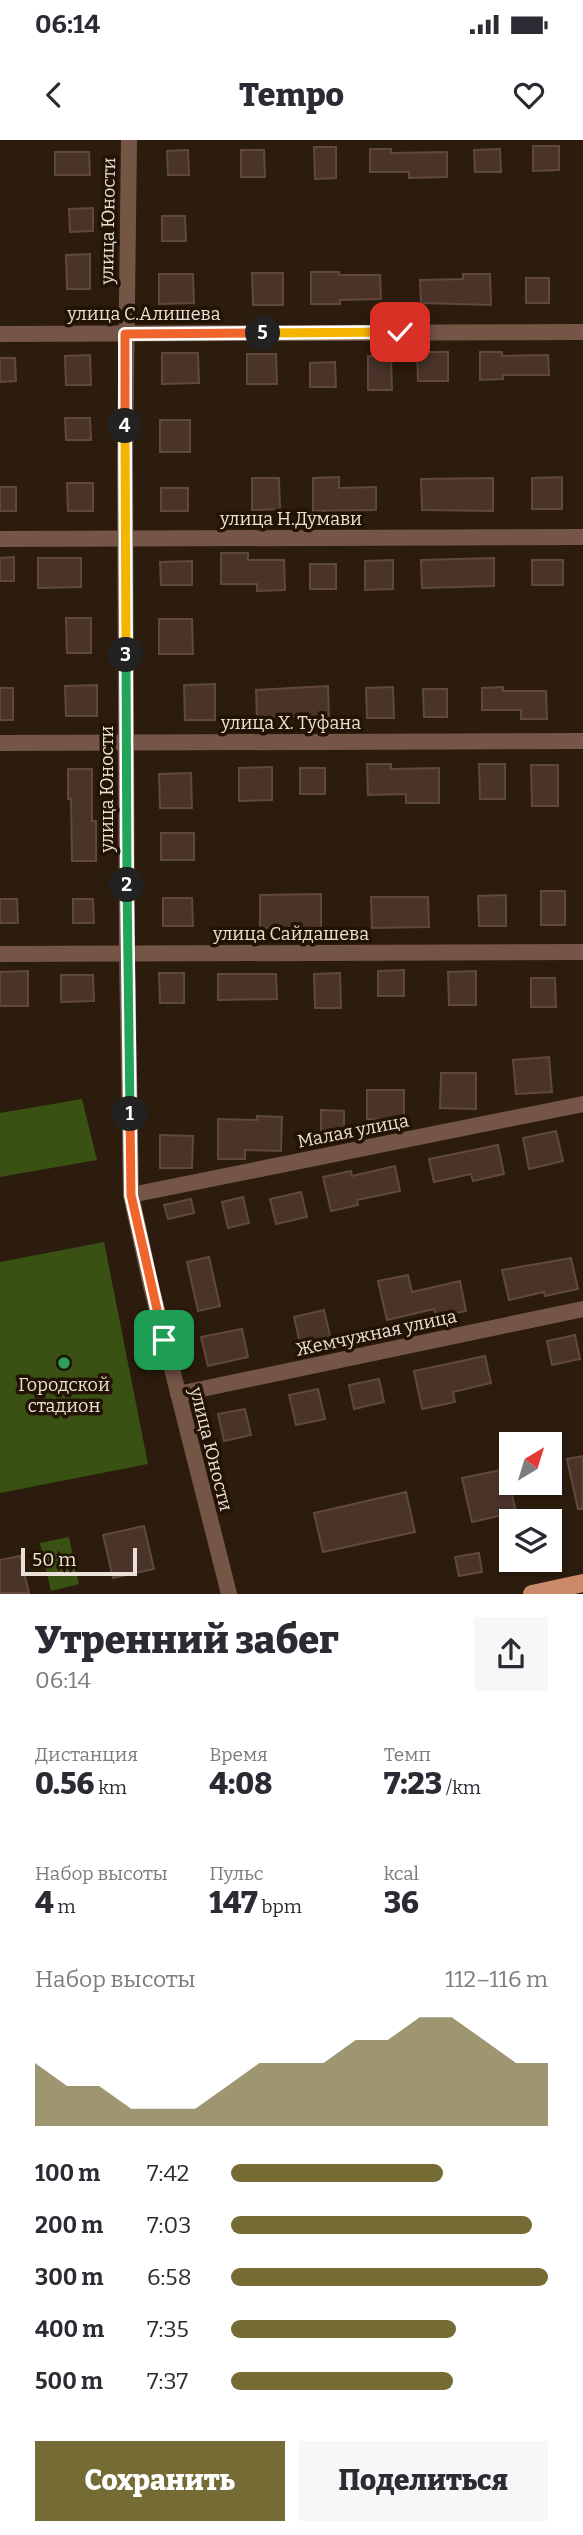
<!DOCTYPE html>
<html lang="ru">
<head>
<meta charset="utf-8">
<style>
  :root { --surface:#fff; --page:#f7f7f7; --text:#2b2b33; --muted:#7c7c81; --accent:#746b35 }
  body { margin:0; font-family:Bitter,serif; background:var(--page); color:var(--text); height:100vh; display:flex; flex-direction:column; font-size:26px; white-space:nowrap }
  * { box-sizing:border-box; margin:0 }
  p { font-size:23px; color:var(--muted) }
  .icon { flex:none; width:38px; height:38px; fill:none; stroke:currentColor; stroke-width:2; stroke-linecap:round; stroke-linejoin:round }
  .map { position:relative; height:1454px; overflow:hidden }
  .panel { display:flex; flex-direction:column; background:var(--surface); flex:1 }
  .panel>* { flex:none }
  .needle { width:46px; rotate:38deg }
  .controls { position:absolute; left:499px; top:1292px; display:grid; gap:14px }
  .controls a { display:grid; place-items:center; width:63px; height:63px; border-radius:0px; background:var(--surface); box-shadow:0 2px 5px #0004; font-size:35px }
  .scale { position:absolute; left:21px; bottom:18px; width:116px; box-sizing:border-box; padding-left:7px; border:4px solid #ebe0d6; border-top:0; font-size:19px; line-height:24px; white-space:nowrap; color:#ebe0d6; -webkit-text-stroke:5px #221305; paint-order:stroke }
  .pin { position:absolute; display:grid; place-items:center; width:60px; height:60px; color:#fff; margin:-30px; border-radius:14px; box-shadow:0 4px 10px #0006 }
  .km { position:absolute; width:35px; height:35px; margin:-18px; border-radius:50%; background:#222; color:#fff; font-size:19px; line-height:35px; text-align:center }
  .round { display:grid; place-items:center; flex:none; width:74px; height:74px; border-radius:0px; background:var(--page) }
  .head { display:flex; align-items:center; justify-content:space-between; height:119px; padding:0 35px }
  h1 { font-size:38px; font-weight:800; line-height:52px }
  .stats { display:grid; grid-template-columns:repeat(3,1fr); gap:10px; height:119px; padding:7px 35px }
  .stats div { display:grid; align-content:center }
  .stats b { font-size:30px; font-weight:800 }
  .stats small { font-size:19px; font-weight:400 }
  .stats p { font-size:19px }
  .chart { height:196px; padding:14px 35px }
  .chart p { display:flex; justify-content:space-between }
  .chart svg { width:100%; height:126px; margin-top:7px; fill:var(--accent); opacity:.7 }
  .action { display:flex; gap:14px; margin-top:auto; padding:14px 35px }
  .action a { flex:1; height:80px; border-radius:0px; background:var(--accent); color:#fff; font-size:28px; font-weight:800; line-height:80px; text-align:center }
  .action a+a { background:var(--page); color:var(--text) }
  ul { padding:0 35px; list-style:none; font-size:23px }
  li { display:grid; grid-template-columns:112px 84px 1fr; align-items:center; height:52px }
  li i { height:18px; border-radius:9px; background:var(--accent) }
  .status { display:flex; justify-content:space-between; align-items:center; height:49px; padding:0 35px; background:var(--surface); direction:ltr }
  .status svg { height:19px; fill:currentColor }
  header { display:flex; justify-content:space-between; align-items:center; height:91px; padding:0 35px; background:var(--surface); font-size:32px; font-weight:800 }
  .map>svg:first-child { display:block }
  .green { fill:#3a5114 }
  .building { fill:#4a342a; stroke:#60483e; stroke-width:2 }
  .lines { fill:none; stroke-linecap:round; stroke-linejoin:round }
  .minor { stroke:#755546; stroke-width:16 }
  .primary { stroke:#ca8969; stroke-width:18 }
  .split-1-casing { stroke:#fff; stroke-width:14 }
  .split-2-casing { stroke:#fff; stroke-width:14 }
  .split-3-casing { stroke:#fff; stroke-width:14 }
  .split-4-casing { stroke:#fff; stroke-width:14 }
  .split-5-casing { stroke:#fff; stroke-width:14 }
  .split-6-casing { stroke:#fff; stroke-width:14 }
  .split-1 { stroke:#f0652b; stroke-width:9 }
  .split-2 { stroke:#22a559; stroke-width:9 }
  .split-3 { stroke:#22a559; stroke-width:9 }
  .split-4 { stroke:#f5b400; stroke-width:9 }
  .split-5 { stroke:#f0652b; stroke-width:9 }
  .split-6 { stroke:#f5b400; stroke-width:9 }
  .leisure-dot { fill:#2e9e5b; stroke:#221305; stroke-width:2.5 }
  .labels { text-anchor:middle; stroke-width:7; stroke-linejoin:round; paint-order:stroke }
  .street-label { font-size:18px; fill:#ebe0d6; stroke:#221305 }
  .poi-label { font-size:18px; fill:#ebe0d6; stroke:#221305 }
</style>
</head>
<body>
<div class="status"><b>06:14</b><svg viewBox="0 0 49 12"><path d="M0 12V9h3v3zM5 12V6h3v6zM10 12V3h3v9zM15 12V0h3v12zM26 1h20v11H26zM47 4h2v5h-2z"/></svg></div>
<header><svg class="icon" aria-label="back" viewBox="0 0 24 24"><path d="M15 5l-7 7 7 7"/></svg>Tempo<svg class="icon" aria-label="heart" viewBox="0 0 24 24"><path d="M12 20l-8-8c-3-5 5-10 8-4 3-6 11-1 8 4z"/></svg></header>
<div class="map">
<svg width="583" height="1454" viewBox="0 0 583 1454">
  <rect width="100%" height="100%" fill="#2c1c0d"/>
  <!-- green -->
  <g class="green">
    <path d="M 82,959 L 97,1020 L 0,1037 L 0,973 Z"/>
    <path d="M 104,1102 L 148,1324 L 0,1353 L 0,1122 Z"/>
    <path d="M 69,1397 L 79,1444 L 51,1451 L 40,1403 Z"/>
  </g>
  <!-- building -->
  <g class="building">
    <path d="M 533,6 L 559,6 L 559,30 L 533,31 Z"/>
    <path d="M 314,7 L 336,7 L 336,38 L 315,39 Z"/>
    <path d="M 370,9 L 391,9 L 391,13 L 447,12 L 447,37 L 409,38 L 409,32 L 370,32 Z"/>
    <path d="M 500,9 L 501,32 L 475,32 L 474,10 Z"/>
    <path d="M 188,10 L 189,35 L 168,35 L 167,11 Z"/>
    <path d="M 241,10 L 264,10 L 265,37 L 241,37 Z"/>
    <path d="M 55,12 L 89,12 L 90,35 L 55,35 Z"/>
    <path d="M 93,68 L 93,91 L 70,92 L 69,69 Z"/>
    <path d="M 162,76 L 185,76 L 186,101 L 162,101 Z"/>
    <path d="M 90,114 L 90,149 L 67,149 L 66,115 Z"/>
    <path d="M 311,132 L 339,132 L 339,135 L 380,135 L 381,159 L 340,160 L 340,164 L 311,164 Z"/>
    <path d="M 252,133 L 283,133 L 283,165 L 253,165 Z"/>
    <path d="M 159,134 L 193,134 L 194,163 L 159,164 Z"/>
    <path d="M 463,134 L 490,134 L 491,165 L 421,163 L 420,140 L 463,139 Z"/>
    <rect x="526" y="138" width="23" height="25"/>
    <path d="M 417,212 L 448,212 L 448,241 L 418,241 Z"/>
    <path d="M 480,212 L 502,212 L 502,216 L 548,215 L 549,235 L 503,235 L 503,239 L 480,240 Z"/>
    <path d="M 162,213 L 198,213 L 199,243 L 162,244 Z"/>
    <path d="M 247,214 L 276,214 L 277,244 L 247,244 Z"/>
    <path d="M 90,215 L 91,245 L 66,245 L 65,216 Z"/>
    <path d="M 368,216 L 391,216 L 392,250 L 368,250 Z"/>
    <path d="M 0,218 L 15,218 L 16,241 L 0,242 Z"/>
    <path d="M 335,222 L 336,247 L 310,247 L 310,223 Z"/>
    <path d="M 65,278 L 90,278 L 91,300 L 66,300 Z"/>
    <rect x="160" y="280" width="30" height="32"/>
    <path d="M 339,337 L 339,348 L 376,347 L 376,370 L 313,371 L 313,338 Z"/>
    <path d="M 562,337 L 562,369 L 532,369 L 532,338 Z"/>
    <path d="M 252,338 L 279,338 L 280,369 L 252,370 Z"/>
    <path d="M 493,338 L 493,371 L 422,370 L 421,339 Z"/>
    <path d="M 67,343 L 93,343 L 93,371 L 68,371 Z"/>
    <rect x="0" y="347" width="16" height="24"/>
    <rect x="161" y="348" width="27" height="23"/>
    <path d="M 221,413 L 248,413 L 248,420 L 284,420 L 285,450 L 257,451 L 257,444 L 221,444 Z"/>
    <path d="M 14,417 L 14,441 L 0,441 L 0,418 Z"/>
    <path d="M 38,418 L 81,418 L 81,447 L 38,448 Z"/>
    <path d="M 494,418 L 494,446 L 422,448 L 421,420 Z"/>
    <path d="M 393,420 L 393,449 L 365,450 L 365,421 Z"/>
    <rect x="532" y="420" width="31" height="25"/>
    <path d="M 192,421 L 192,445 L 161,445 L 160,422 Z"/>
    <rect x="310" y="424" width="26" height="25"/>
    <path d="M 66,478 L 91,478 L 91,513 L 67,513 Z"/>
    <path d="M 159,479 L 192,479 L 193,514 L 159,514 Z"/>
    <path d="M 215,544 L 215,580 L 185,580 L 184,545 Z"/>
    <path d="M 97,545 L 97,576 L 66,576 L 65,546 Z"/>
    <path d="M 328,546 L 329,579 L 300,580 L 300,576 L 257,577 L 256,550 Z"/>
    <path d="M 393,547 L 394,578 L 367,578 L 366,548 Z"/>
    <path d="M 503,547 L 503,551 L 546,551 L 547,579 L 521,579 L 521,570 L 482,570 L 482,548 Z"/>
    <rect x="0" y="548" width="13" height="32"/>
    <path d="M 423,549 L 447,549 L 447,577 L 424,577 Z"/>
    <path d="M 367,624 L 391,624 L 391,629 L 439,628 L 439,663 L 406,663 L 406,654 L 368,655 Z"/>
    <path d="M 479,624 L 505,624 L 505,659 L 480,659 Z"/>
    <path d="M 531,625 L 558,625 L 558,666 L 532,666 Z"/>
    <path d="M 272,627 L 272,660 L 239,661 L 239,628 Z"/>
    <rect x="300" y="628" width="25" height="26"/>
    <path d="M 68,629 L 92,629 L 92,681 L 96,681 L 96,721 L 72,721 L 71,659 L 68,659 Z"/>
    <path d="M 191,633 L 192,668 L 160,668 L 159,634 Z"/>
    <rect x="161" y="693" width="33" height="27"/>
    <rect x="541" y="751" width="24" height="34"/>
    <path d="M 321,754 L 321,787 L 260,788 L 260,755 Z"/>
    <path d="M 506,755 L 506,786 L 479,786 L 478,756 Z"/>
    <path d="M 371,757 L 428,757 L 429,787 L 372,788 Z"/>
    <path d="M 163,758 L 192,758 L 193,786 L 163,786 Z"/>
    <path d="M 0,759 L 17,759 L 18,783 L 0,783 Z"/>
    <path d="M 73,759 L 93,759 L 94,783 L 73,783 Z"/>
    <path d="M 404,830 L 404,856 L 378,856 L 378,831 Z"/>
    <path d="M 28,831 L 28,866 L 0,866 L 0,832 Z"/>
    <path d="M 476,831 L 476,865 L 449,865 L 448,832 Z"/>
    <path d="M 159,833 L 184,833 L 184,863 L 160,863 Z"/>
    <path d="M 340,833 L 341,868 L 315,868 L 314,834 Z"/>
    <path d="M 218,834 L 276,834 L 277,859 L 218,860 Z"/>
    <path d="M 61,835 L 93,835 L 94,861 L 61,862 Z"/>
    <path d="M 531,838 L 555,838 L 556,867 L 531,867 Z"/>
    <path d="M 549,917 L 552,952 L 516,954 L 513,920 Z"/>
    <path d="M 441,933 L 476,933 L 476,969 L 440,968 Z"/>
    <path d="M 367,950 L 404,950 L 404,980 L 367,979 Z"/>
    <path d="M 321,970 L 344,971 L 344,991 L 321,991 Z"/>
    <path d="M 257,976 L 282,977 L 281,1011 L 245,1010 L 245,1019 L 218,1019 L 218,979 L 257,980 Z"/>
    <path d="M 556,991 L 563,1021 L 529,1029 L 523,998 Z"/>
    <path d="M 160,995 L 193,996 L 192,1028 L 160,1028 Z"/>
    <path d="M 498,1005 L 504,1034 L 473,1041 L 471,1034 L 434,1042 L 429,1019 Z"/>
    <path d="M 395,1026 L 400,1051 L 357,1060 L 358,1065 L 331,1071 L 323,1037 L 351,1031 L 352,1036 Z"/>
    <path d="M 301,1052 L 307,1077 L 276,1084 L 270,1059 Z"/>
    <path d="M 243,1057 L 249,1083 L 228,1088 L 222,1062 Z"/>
    <path d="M 191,1059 L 194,1073 L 168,1079 L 164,1065 Z"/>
    <path d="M 209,1117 L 220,1166 L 198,1171 L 187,1122 Z"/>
    <path d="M 571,1118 L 578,1149 L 545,1156 L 544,1152 L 509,1160 L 502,1130 Z"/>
    <path d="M 408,1135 L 412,1152 L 460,1141 L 466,1171 L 436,1177 L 434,1169 L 387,1180 L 378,1141 Z"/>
    <path d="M 324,1170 L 331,1200 L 301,1207 L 294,1177 Z"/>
    <path d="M 242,1189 L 248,1217 L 208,1226 L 201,1197 Z"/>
    <path d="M 575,1195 L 580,1219 L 552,1225 L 547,1201 Z"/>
    <path d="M 485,1216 L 491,1243 L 453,1252 L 455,1262 L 422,1269 L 414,1231 Z"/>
    <path d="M 379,1239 L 384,1262 L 354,1269 L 349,1245 Z"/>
    <path d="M 318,1249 L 325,1279 L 296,1285 L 289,1255 Z"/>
    <path d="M 245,1269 L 251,1295 L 224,1301 L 218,1274 Z"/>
    <path d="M 583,1316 L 583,1369 L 578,1369 L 567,1319 Z"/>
    <path d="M 506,1329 L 516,1372 L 472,1382 L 462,1338 Z"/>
    <path d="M 406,1352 L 415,1392 L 323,1412 L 314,1373 Z"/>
    <path d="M 144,1386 L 154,1429 L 113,1438 L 103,1395 Z"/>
    <path d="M 479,1413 L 482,1432 L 459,1436 L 455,1417 Z"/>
    <path d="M 20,1416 L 29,1453 L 0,1453 L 0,1420 Z"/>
  </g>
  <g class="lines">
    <!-- minor -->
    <g class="minor">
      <path d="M 129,0 L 125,321 L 127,813 L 131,1055 L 151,1146 L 229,1454"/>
      <path d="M 0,194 L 583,192"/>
      <path d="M 0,399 L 583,397"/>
      <path d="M 0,603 L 583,601"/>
      <path d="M 0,814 L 583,812"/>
      <path d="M 131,1055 L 583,964"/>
      <path d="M 178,1254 L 583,1169"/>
    </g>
    <!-- primary -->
    <path class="primary" d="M 532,1454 L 583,1443"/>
  </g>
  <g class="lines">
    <defs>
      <path id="split-1" d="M 130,974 L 131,1055 L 164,1200"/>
      <path id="split-2" d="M 127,745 L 130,974"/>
      <path id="split-3" d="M 126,515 L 127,745"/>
      <path id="split-4" d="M 125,286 L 126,515"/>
      <path id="split-5" d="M 125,286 L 125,194 L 263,193"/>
      <path id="split-6" d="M 263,193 L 400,192"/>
    </defs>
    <!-- split-1 casing -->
    <use href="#split-1" class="split-1-casing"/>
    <!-- split-2 casing -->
    <use href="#split-2" class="split-2-casing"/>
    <!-- split-3 casing -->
    <use href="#split-3" class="split-3-casing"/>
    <!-- split-4 casing -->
    <use href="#split-4" class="split-4-casing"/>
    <!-- split-5 casing -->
    <use href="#split-5" class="split-5-casing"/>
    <!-- split-6 casing -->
    <use href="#split-6" class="split-6-casing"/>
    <!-- split-1 -->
    <use href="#split-1" class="split-1"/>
    <!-- split-2 -->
    <use href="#split-2" class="split-2"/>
    <!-- split-3 -->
    <use href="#split-3" class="split-3"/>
    <!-- split-4 -->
    <use href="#split-4" class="split-4"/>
    <!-- split-5 -->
    <use href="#split-5" class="split-5"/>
    <!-- split-6 -->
    <use href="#split-6" class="split-6"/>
  </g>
  <!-- markers -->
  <circle class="leisure-dot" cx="64" cy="1223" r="7"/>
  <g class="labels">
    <!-- street labels -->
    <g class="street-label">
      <text transform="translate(108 81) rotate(-89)" y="6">улица Юности</text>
      <text x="144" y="180">улица С.Алишева</text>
      <text x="291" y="385">улица Н.Думави</text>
      <text x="291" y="589">улица Х. Туфана</text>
      <text transform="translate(107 649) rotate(-90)" y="6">улица Юности</text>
      <text x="291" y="800">улица Сайдашева</text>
      <text transform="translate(353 991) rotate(-11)" y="6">Малая улица</text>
      <text transform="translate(376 1193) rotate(-12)" y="6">Жемчужная улица</text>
      <text transform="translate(211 1309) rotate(76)" y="6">улица Юности</text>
    </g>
    <!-- poi labels -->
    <g class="poi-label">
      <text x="64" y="1251">Городской<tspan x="64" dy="21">стадион</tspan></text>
    </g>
  </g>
</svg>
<div class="controls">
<a><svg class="needle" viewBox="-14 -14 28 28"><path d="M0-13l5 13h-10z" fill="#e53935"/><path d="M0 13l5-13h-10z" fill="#7c7c81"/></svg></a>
<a><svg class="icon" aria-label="layers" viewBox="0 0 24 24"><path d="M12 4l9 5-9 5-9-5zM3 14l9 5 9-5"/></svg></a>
</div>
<div class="scale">50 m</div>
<div class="pin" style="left:164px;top:1200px;background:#1e9e55"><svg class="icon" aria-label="arrive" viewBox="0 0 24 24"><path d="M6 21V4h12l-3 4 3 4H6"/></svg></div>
<div class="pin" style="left:400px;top:192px;background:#d93025"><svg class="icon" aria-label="check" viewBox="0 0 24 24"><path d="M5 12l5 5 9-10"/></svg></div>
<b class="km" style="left:130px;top:974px">1</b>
<b class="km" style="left:127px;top:745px">2</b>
<b class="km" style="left:126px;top:515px">3</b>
<b class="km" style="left:125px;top:286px">4</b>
<b class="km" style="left:263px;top:193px">5</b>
</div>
<section class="panel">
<div class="head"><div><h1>Утренний забег</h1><p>06:14</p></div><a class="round"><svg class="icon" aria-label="share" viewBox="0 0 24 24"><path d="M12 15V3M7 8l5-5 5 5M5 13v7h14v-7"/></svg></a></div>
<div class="stats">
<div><p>Дистанция</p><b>0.56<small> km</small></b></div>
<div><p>Время</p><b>4:08</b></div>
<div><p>Темп</p><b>7:23<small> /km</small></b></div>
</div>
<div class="stats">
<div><p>Набор высоты</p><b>4<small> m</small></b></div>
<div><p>Пульс</p><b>147<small> bpm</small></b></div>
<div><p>kcal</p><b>36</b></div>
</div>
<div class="chart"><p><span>Набор высоты</span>112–116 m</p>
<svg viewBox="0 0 160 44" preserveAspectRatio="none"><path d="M0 44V22L10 30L20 30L30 38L40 38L50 38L60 30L70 22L80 22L90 22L100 14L110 14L120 6L130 6L140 14L150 22L160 22V44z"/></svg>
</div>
<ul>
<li><b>100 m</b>7:42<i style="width:67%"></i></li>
<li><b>200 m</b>7:03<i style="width:95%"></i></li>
<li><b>300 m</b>6:58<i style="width:100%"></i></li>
<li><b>400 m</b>7:35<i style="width:71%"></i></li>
<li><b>500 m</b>7:37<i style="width:70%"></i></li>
</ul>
<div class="action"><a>Сохранить</a><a>Поделиться</a></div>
</section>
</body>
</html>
